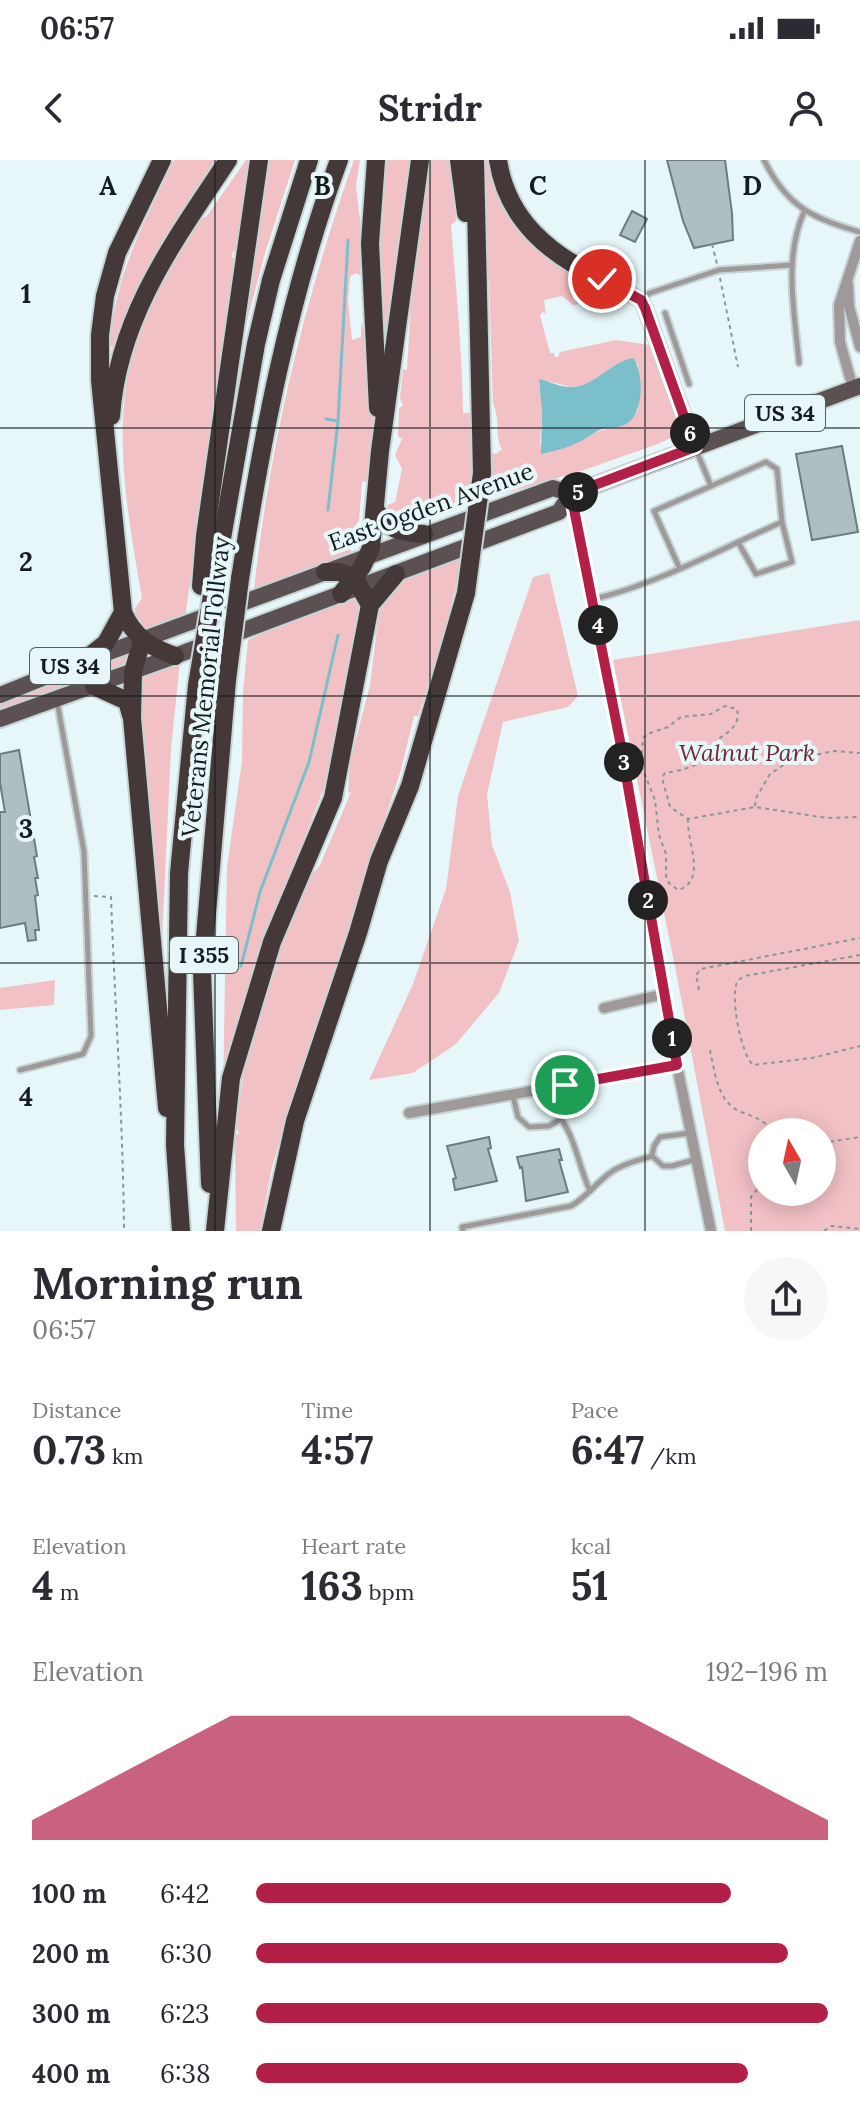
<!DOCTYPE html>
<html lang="en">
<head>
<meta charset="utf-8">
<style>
  :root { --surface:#fff; --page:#f7f7f7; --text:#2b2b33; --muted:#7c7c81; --accent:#b22048 }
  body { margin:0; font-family:Lora,serif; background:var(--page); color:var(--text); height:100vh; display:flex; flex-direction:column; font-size:30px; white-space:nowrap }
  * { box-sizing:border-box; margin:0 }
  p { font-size:26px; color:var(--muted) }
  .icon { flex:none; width:44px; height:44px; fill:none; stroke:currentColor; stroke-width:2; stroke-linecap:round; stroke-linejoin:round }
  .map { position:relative; height:1071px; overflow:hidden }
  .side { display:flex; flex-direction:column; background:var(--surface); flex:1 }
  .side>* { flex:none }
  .needle { width:52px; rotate:351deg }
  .fabs { position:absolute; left:748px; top:958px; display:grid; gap:16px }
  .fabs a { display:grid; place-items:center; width:88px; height:88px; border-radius:50%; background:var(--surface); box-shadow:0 4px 20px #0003; font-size:40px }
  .pin { position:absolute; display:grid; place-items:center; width:68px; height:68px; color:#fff; margin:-34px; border:4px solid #fff; border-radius:50%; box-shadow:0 2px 8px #0007 }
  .km { position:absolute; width:40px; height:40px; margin:-20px; border-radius:50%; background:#222; color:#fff; font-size:22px; line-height:40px; text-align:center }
  .round { display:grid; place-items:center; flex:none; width:84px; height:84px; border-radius:42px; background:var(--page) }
  .headline { display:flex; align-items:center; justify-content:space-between; height:136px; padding:0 32px }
  h1 { font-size:44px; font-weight:700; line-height:60px }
  .metrics { display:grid; grid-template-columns:repeat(3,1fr); gap:12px; height:136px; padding:8px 32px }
  .metrics div { display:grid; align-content:center }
  .metrics b { font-size:40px; font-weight:700 }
  .metrics small { font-size:22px; font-weight:400 }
  .metrics p { font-size:22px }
  .chart { height:224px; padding:16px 32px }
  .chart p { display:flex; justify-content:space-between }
  .chart svg { width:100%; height:144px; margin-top:8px; fill:var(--accent); opacity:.7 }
  ul { padding:0 32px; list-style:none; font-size:26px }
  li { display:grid; grid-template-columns:128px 96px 1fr; align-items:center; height:60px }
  li i { height:20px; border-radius:10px; background:var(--accent) }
  .status { display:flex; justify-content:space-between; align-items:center; height:56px; padding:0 40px; background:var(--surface); direction:ltr }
  .status svg { height:22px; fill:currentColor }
  header { display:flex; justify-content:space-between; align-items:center; height:104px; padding:0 32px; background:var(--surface); font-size:36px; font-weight:700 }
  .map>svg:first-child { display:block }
  .green { fill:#f2c1c6; fill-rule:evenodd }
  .water { fill:#7abfc9 }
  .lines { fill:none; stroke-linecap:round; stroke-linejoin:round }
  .stream { stroke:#7abfc9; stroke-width:3 }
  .building { fill:#afbec1; stroke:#6e7c7e; stroke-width:2 }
  .lane-casing { stroke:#c6d4d6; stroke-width:9 }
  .street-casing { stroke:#c6d4d6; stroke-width:14 }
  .secondary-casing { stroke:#c6d4d6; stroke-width:18 }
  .primary-casing { stroke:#c6d4d6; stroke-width:20 }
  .highway-casing { stroke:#c6d4d6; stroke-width:22 }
  .path { stroke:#8b9698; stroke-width:2; stroke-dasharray:4 4; stroke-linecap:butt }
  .lane { stroke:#a0999a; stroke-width:5 }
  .street { stroke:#a0999a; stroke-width:10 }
  .secondary { stroke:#786f70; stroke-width:14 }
  .primary { stroke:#5c5152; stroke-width:16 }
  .highway { stroke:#453839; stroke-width:18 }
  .highway-bridge-casing { stroke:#c6d4d6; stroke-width:22; stroke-linecap:butt }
  .highway-bridge { stroke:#453839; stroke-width:18 }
  .route-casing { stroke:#fff; stroke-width:16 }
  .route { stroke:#b22048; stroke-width:10 }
  .grid { fill:none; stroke:#161c1d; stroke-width:2; stroke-opacity:0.55 }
  .labels { text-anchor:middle; stroke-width:8; stroke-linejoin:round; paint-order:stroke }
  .shield { fill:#e7f7f9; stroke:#555e5f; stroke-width:2 }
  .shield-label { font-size:22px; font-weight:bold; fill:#161c1d }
  .street-label { font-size:24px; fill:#161c1d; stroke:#e7f7f9 }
  .park-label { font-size:24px; font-style:italic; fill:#6e2835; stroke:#e7f7f9 }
  .grid-label { font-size:26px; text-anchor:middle; font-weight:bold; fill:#161c1d; stroke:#e7f7f9; stroke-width:8; stroke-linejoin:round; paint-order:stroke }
</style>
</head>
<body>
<div class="status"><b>06:57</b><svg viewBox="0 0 49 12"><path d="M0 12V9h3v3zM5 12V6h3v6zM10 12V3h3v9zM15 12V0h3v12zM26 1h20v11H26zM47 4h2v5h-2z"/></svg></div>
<header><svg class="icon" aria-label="back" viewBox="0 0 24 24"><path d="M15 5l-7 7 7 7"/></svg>Stridr<svg class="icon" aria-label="person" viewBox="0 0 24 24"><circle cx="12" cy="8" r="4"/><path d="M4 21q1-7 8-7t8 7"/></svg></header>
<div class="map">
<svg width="860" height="1071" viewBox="0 0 860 1071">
  <rect width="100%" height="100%" fill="#e7f7f9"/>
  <!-- green -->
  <g class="green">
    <path d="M 174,0 L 221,0 L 115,200 L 111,200 L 115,189 L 110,185 C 116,109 144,65 174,0 Z"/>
    <path d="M 246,0 L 252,0 L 238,92 L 233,91 L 232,97 L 236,99 L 185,458 L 146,472 L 136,457 L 135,448 L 142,438 C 123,328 106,240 153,133 C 164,108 183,84 197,60 L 206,57 Z"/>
    <path d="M 266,0 L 295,0 L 265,93 L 243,176 Z"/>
    <path d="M 354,0 L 360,0 L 356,26 L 361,68 L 360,115 L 355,113 L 350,117 L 348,141 L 352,180 L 361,177 L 361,163 L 369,179 L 364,190 L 372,196 C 375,238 374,279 368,321 L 362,322 L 359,361 L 354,367 L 350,390 L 355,393 L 275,423 L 254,429 C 270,282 305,138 354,0 Z"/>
    <path d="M 383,0 L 412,0 L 386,177 C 379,117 377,60 383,0 Z"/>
    <path d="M 429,0 L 450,0 L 456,61 L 451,65 C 456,128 462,189 463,253 L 472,253 L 471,333 L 491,328 L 490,293 L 496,294 L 502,289 C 494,277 501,262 493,244 L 489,118 L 485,117 L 485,0 L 493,0 L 501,31 L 591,120 L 593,127 L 587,138 L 578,130 L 573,140 L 575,141 L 578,136 L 586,141 L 584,143 L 573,145 L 562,136 L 544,140 L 546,154 L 543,152 L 540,155 L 550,193 L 554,193 L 555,197 L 558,197 L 560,192 L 616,180 L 650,185 L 680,266 L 679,274 L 658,284 L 581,311 L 489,338 L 423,362 L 405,365 L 391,357 L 387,345 L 395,342 L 402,309 L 395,295 L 402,279 L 398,276 L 399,248 L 403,246 L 400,238 L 403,209 L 407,210 L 412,126 L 420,80 ZM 638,204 L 640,227 L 638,250 L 624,265 L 599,271 L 558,290 L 540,285 L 542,253 L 539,219 L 571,227 L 585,225 L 596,219 L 615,205 Z"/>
    <path d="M 463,396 L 444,475 L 418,556 L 414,556 L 401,610 L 288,951 L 272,1007 L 260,1071 L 236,1071 L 235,975 L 239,974 L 236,966 L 247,887 L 251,884 L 277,794 L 299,730 L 320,705 L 351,632 L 348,633 L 350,602 L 370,525 L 380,445 L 403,418 Z"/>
    <path d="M 549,413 L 578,536 L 568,547 L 503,562 L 487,634 L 492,685 L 510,732 L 519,781 L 499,833 L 456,884 L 413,913 L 369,920 L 413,824 L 446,729 L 458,636 L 533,417 Z"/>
    <path d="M 356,436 L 361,447 L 339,584 L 324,628 L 254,804 L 223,931 L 227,707 L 242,601 L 243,533 L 248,480 L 257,476 L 258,474 Z"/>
    <path d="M 860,460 L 860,1071 L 725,1071 L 677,817 L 613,500 ZM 762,972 L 822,972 L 822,1032 L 762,1032 Z"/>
    <path d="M 136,488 L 129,507 L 0,553 L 0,541 Z"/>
    <path d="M 180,501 L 171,589 L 161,801 L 141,579 L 138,517 Z"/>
    <path d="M 55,820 L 54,845 L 0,850 L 0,828 Z"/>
  </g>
  <!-- water -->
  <path class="water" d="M 633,198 C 644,212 644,250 629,262 C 621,269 609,267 599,270 C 594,273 588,277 583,280 C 570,287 556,291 541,294 L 542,253 L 539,219 C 550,221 558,227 570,227 C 596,227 609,202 633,198 Z"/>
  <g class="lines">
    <!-- stream -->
    <g class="stream">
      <path d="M 326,259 L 338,261"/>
      <path d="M 328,350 L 338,261 L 348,80"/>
      <path d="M 241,806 L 260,732 L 309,602 L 338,475"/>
    </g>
  </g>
  <!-- building -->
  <g class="building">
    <path d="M 667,0 L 725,0 L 732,53 L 733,80 L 694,88 L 683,61 Z"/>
    <path d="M 632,51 L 647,59 L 635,82 L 620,75 Z"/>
    <path d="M 842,286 L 858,372 L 812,380 L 796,294 Z"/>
    <path d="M 19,590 L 37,696 L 34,697 L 38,718 L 35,718 L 38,735 L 35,736 L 39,770 L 35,770 L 36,780 L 28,781 L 25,763 L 0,768 L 0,652 L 5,652 L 0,623 L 0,594 Z"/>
    <path d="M 489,977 L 491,988 L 488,989 L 497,1021 L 455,1030 L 453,1019 L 456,1018 L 447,986 Z"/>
    <path d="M 559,989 L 562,1000 L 559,1000 L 568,1032 L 526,1041 L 522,1007 L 520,1008 L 517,997 Z"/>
  </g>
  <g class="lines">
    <defs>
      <g id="lane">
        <path d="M 764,0 C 787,47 812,58 860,72"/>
        <path d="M 641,140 L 650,133 L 719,110 L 792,105"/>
        <path d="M 665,153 L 689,224"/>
        <path d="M 799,203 C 795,154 783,99 804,52"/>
        <path d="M 697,292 L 711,326"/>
        <path d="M 738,382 L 756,414 L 792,402 L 782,362"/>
        <path d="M 593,439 C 653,426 725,387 782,362 L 777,309 L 766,302 L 654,351 L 679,407"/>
        <path d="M 20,910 L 83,894 L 91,876 L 84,692 L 57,541"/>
        <path d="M 565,925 L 566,944 L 561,959 C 576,980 579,1007 590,1031"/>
        <path d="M 513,936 L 518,957 L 529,967 L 549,966 L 561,959"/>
        <path d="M 652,996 L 654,986 L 660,977 L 690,973"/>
        <path d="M 652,996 L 663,1006 L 672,1006 L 697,999"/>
        <path d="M 463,1071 L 462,1067 L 571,1046 C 585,1038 593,1027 605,1017 C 618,1005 636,1001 652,996"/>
      </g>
      <g id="street">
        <path d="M 848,124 L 849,146 L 860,187"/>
        <path d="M 853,228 L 840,182 L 839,145 L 860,81"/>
        <path d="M 571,334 L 620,581 L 675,896 L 711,1071"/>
        <path d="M 604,848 L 664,834"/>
        <path d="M 409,953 L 677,905"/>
      </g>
      <path id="secondary" d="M 602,119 L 641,140 L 645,148 L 695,287"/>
      <g id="primary">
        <path d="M 571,334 L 860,226"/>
        <path d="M 0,535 L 82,502 L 553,328 L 571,334"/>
        <path d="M 0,559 L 175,496 L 559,352 L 571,334"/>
      </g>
      <g id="highway">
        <path d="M 162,0 L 117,93 L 105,136 L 100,175 L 100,220 L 123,452 C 134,477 150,487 175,496"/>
        <path d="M 376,0 L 370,83 L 378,248"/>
        <path d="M 459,0 L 466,53"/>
        <path d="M 475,0 L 482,313"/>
        <path d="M 498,0 C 507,60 550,95 602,119"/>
        <path d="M 111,256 C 118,156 175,80 228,0"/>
        <path d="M 375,349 C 388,371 400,372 424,374"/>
        <path d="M 325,412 L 339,412 L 354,417 L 370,445"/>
        <path d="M 240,419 C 262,277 289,136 339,0"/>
        <path d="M 214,424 L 256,184 L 271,120 L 309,0"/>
        <path d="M 201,426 L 205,376 L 259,0"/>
        <path d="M 341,434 L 362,407 L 371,388 L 380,291 L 420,0"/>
        <path d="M 142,481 L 133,512 L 132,558 L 167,948"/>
        <path d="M 82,502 L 106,483 L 123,452"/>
        <path d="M 94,526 L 127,541 L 131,555"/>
        <path d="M 210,1024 L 202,812 L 227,520"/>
        <path d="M 181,1071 L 175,985 L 179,713 L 197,525"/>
        <path d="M 215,1071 L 231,918 L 272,782 L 333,638 L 370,445 L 396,414"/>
        <path d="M 271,1071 L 295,961 L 358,773 L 379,701 L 410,626 L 466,433"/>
      </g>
    </defs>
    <!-- lane casing -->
    <use href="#lane" class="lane-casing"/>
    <!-- street casing -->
    <use href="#street" class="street-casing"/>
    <!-- secondary casing -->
    <use href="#secondary" class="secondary-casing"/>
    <!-- primary casing -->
    <use href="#primary" class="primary-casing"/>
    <!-- highway casing -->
    <use href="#highway" class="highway-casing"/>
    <!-- path -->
    <g class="path">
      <path d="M 712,84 L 717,104"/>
      <path d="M 720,118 L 738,207"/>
      <path d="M 755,646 L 756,638 L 770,614 L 791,600 L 834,591 L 860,593"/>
      <path d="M 688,659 C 686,680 708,721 678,730 L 669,723 L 666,716 L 666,694 L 659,675 L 655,640 L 641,605 L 643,578 L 647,574 L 668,567 L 681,557 L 711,554 L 725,546 L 737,549 C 741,569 725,572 713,584 C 709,588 710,591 707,596 C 699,607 678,611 665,613 L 662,618 L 670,647 L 688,659 L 755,647 L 827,658 L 860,657"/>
      <path d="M 94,736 L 111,737 C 115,848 123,959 124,1071"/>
      <path d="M 860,795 L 745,816 L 738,820 C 729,835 741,894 753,905 L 812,898 L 860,886"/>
      <path d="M 699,830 L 696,815 L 701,809 L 860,778"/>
      <path d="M 710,890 C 715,912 717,942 741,952 C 755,957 764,960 774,972"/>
      <path d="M 822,983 L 860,977"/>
      <path d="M 751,1071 L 751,1037 L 762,1023"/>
      <path d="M 824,1071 L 831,1066 L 860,1069"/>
    </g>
    <!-- lane -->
    <use href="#lane" class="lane"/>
    <!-- street -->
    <use href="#street" class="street"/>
    <!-- secondary -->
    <use href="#secondary" class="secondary"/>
    <!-- primary -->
    <use href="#primary" class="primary"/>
    <!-- highway -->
    <use href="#highway" class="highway"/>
    <defs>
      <g id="highway-bridge">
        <path d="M 466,433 L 482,313"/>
        <path d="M 227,520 L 240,419"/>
        <path d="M 197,525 L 214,424"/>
      </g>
    </defs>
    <!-- highway-bridge casing -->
    <use href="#highway-bridge" class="highway-bridge-casing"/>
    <!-- highway-bridge -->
    <use href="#highway-bridge" class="highway-bridge"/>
  </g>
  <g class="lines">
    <defs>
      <path id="route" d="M 565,925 L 677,905 L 620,581 L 571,334 L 695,287 L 645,148 L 641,140 L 602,119"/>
    </defs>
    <!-- route casing -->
    <use href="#route" class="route-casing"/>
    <!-- route -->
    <use href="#route" class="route"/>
  </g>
  <!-- grid -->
  <path class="grid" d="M 215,0 L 215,1071M 430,0 L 430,1071M 645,0 L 645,1071M 0,268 L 860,268M 0,536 L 860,536M 0,803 L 860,803"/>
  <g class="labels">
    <!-- shield labels -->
    <g class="shield">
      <rect x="745" y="235" width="80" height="36" rx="6"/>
      <rect x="30" y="488" width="80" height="36" rx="6"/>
      <rect x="170" y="777" width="68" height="36" rx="6"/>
    </g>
    <g class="shield-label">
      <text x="785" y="261">US 34</text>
      <text x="70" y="514">US 34</text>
      <text x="204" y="803">I 355</text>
    </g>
    <!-- street labels -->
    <g class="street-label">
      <text transform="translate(431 347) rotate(-20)" y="8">East Ogden Avenue</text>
      <text transform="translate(206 527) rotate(-84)" y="8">Veterans Memorial Tollway</text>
    </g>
    <!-- park labels -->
    <g class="park-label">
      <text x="747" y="601">Walnut Park</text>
    </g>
  </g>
  <g class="grid-label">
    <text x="108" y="35">A</text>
    <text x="322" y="35">B</text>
    <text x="538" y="35">C</text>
    <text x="752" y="35">D</text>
    <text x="26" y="143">1</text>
    <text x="26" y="411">2</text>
    <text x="26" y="678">3</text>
    <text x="26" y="946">4</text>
  </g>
</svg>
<div class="fabs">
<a><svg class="needle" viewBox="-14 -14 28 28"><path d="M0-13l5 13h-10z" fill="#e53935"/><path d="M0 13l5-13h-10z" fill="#7c7c81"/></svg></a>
</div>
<div class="pin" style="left:565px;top:925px;background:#1e9e55"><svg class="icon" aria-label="arrive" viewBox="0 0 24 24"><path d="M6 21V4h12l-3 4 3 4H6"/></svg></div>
<div class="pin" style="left:602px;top:119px;background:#d93025"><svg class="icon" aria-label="check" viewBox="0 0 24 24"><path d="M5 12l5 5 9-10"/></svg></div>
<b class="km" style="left:672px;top:878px">1</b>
<b class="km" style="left:648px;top:740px">2</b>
<b class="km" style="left:624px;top:602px">3</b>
<b class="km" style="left:598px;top:465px">4</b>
<b class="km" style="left:578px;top:332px">5</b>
<b class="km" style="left:690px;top:273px">6</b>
</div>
<section class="side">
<div class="headline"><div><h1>Morning run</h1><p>06:57</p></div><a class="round"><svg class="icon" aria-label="share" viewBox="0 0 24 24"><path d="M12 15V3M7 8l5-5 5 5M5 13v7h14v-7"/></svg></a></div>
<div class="metrics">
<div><p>Distance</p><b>0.73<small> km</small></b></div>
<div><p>Time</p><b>4:57</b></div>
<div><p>Pace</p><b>6:47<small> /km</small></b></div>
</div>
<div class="metrics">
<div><p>Elevation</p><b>4<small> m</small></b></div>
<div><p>Heart rate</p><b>163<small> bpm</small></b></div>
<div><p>kcal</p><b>51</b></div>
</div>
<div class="chart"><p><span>Elevation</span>192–196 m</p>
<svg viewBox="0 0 160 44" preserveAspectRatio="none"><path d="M0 44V38L10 30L20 22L30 14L40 6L50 6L60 6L70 6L80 6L90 6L100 6L110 6L120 6L130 14L140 22L150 30L160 38V44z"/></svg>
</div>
<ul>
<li><b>100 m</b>6:42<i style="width:83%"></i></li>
<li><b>200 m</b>6:30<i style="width:93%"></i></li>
<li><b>300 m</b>6:23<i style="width:100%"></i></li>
<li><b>400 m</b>6:38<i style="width:86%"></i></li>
</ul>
</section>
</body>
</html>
